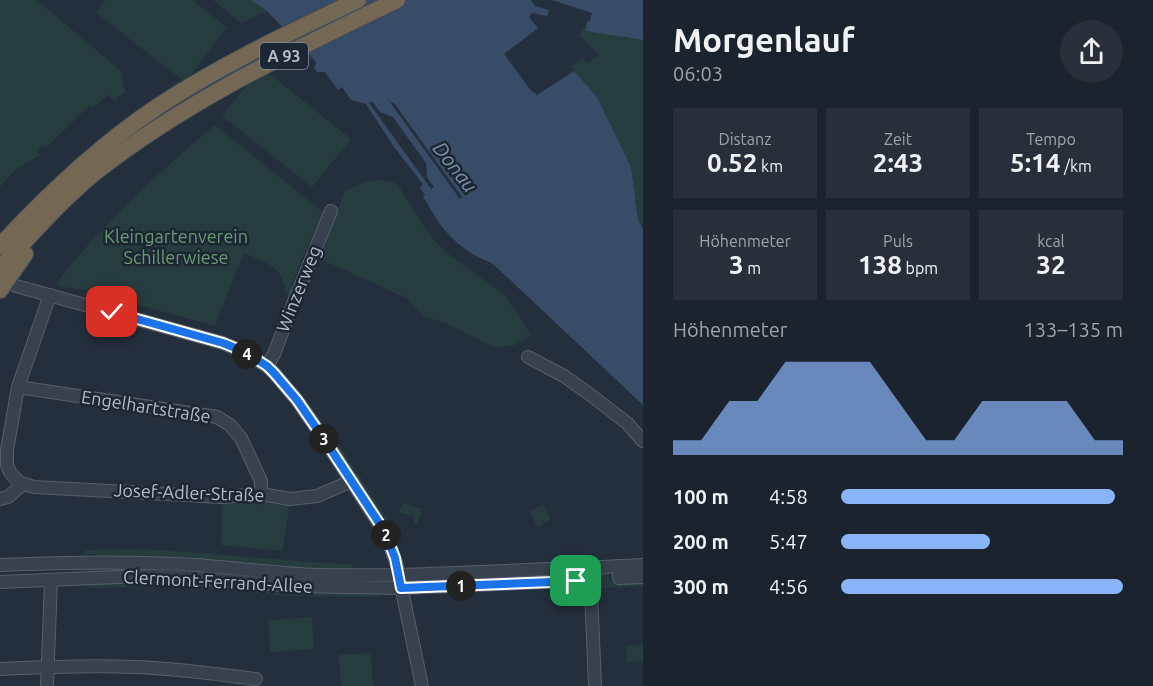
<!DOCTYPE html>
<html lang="de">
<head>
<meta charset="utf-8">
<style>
  :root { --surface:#1b232e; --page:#282f3a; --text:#f1f3f6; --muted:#a0a4aa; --accent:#8ab4f8 }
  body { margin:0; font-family:Ubuntu,sans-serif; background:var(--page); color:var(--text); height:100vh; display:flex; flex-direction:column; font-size:22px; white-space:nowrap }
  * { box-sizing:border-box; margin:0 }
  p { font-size:20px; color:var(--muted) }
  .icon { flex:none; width:33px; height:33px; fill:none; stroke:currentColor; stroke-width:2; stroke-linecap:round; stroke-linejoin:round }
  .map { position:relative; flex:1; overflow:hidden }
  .side { display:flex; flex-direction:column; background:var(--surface); width:510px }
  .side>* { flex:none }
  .pin { position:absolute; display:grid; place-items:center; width:51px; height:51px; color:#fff; margin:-26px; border-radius:12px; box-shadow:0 3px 9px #0006 }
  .km { position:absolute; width:30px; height:30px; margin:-15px; border-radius:50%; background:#222; color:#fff; font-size:16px; line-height:30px; text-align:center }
  .round { display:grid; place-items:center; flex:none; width:63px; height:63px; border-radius:32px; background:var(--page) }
  .overview { display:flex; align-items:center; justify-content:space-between; height:102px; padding:0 30px }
  h1 { font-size:33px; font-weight:700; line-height:45px }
  .figures { display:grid; grid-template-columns:repeat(3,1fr); gap:9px; height:102px; padding:6px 30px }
  .figures div { display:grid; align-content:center; border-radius:0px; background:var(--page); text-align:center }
  .figures b { font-size:26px; font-weight:700 }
  .figures small { font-size:16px; font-weight:400 }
  .figures p { font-size:16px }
  .chart { height:168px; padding:12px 30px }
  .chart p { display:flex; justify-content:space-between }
  .chart svg { width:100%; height:108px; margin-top:6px; fill:var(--accent); opacity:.7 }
  ul { padding:0 30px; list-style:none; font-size:20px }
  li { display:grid; grid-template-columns:96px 72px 1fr; align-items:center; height:45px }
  li i { height:15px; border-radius:8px; background:var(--accent) }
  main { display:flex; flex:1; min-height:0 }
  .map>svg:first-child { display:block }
  .green { fill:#263c3f }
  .water { fill:#394c67; fill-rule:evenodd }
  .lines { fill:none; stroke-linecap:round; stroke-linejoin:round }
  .minor-casing { stroke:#565f6c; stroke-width:14 }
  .highway-casing { stroke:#434c59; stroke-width:18 }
  .minor { stroke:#38414e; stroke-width:12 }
  .highway { stroke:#746855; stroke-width:16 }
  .route-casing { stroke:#fff; stroke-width:12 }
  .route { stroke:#1a73e8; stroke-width:8 }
  .labels { text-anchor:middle; stroke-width:5; stroke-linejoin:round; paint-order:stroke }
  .shield { fill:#1d2633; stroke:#878f9c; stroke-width:1.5 }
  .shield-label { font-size:16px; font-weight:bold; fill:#b4bcc9 }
  .park-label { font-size:18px; fill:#6b9a76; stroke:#1d2633 }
  .street-label { font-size:18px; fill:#b4bcc9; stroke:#1d2633 }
  .water-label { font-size:20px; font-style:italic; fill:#7c92b1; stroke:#1d2633 }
</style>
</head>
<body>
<main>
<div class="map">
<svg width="643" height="686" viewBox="0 0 643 686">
  <rect width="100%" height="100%" fill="#242f3e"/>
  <!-- green -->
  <g class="green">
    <path d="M 0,0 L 36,0 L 45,7 L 121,71 L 125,92 L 114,101 L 109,95 L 92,108 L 89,106 L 46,148 L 43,145 L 37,151 L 40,155 L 15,170 L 0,187 Z"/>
    <path d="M 105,0 L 192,0 L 227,27 L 185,82 L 96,13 Z"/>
    <path d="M 213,0 L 251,0 L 267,11 L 241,23 Z"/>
    <path d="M 587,22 L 587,31 L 643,40 L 643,229 L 638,220 L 631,167 L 596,97 L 571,67 L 583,58 L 588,63 L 599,55 L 579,35 Z"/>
    <path d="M 261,67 L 351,139 L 312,187 L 222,116 Z"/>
    <path d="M 215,125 L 318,208 L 322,210 L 324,213 L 320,228 L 316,227 L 291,285 L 295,288 L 290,298 C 283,289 284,278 278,272 C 271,263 255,258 244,253 L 215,326 L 89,291 L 58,286 L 57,282 C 103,223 158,173 215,125 Z"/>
    <path d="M 380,180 L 393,182 L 398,185 L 421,222 L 433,239 L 452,257 L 506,296 L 531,335 L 515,345 L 495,348 L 447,324 L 424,316 L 406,298 L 320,259 L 345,190 L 368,181 Z"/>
    <path d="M 337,442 L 399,536 L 395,536 L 394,534 L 335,444 Z"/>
    <path d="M 222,497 L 290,499 L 283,551 L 221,545 Z"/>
    <path d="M 403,503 L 422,509 L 417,524 L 414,523 L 415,517 L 399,512 Z"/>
    <path d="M 543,504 L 551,519 L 538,527 L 529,512 Z"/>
    <path d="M 131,549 C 205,551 278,562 352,564 L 353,570 L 268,566 L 154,557 L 96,556 L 96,554 L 85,554 L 85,550 Z"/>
    <path d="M 72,565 L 128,565 L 324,581 L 73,573 Z"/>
    <path d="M 608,569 L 609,582 L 643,581 L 643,586 L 599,588 L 599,571 Z"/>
    <path d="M 155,579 L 343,593 L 379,595 L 379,597 L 292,596 L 162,586 L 89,588 L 89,583 Z"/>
    <path d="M 312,617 L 314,649 L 270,652 L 268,620 Z"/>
    <path d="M 643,645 L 643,661 L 627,663 L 626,646 Z"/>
    <path d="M 371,653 L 373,686 L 341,686 L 339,655 Z"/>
  </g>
  <!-- water -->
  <g class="water">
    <path d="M 251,0 L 531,0 L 535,6 L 549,10 L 547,16 L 532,13 L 529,17 L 538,28 L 504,54 L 532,92 L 535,93 L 537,95 L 574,71 L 597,97 L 631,167 L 638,220 L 643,229 L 643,405 L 493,264 C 483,259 472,255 464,248 C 445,235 434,216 423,196 L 425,195 L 420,188 L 423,184 L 394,147 L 366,104 L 351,100 L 342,87 L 338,90 L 325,72 L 317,72 L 314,68 L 316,62 L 267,11 ZM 384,94 L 391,103 L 394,103 L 462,197 L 460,199 ZM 372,101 L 380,112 L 393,117 L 426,163 L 427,177 L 434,187 L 431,189 L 369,103 Z"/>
    <path d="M 552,0 L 643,0 L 643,40 L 586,31 L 587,22 L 590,20 L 592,13 Z"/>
  </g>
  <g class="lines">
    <defs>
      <g id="minor">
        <path d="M 16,286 L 223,343 L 245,353 L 267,366 L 274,373 L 297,400 L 328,445 L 385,533 L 396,562 L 422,686"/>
        <path d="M 50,295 L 18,387 L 7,450 L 7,465 L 10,472 L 16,479 L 21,483 L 34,487 L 222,497 L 261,494 L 290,499 L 317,496 L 352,481"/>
        <path d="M 528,357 L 564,376 L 588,393 L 627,423 L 643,441"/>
        <path d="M 267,366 L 274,354 L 293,304 L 331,211"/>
        <path d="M 18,387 L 217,417 L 230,425 L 241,438 L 261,481 L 261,494"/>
        <path d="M 0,499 L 8,497 L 23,484"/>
        <path d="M 0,565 C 65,562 131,561 196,565 C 237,568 278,574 319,575 C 413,577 507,570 602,567"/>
        <path d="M 618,566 L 619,578 L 643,577"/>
        <path d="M 597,570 L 602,567 L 643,565"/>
        <path d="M 587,574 L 590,580 L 591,592 L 595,686"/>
        <path d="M 0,582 L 142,576 L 171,576 L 295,586 L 401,588 L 590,580"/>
        <path d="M 0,669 C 44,667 89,665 133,667 C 174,668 215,674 256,679"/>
        <path d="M 47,686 L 51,580"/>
      </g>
      <g id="highway">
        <path d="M 0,246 C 48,194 101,144 160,105 C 223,64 291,32 358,0"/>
        <path d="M 0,268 C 30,236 59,202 93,174 C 185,101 292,51 397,0"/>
        <path d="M 0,290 L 25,254"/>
      </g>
    </defs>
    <!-- minor casing -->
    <use href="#minor" class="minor-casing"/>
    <!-- highway casing -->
    <use href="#highway" class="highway-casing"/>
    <!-- minor -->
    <use href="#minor" class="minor"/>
    <!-- highway -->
    <use href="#highway" class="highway"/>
  </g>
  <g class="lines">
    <defs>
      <path id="route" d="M 112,312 L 223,343 L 245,352 L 267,366 L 274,373 L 297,400 L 328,445 L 385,532 L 395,558 L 401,588 L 576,581"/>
    </defs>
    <!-- route casing -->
    <use href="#route" class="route-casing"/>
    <!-- route -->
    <use href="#route" class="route"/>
  </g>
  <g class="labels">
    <!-- shield labels -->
    <rect class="shield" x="260" y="43" width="48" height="26" rx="4.5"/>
    <g class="shield-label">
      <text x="284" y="62">A 93</text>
    </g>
    <!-- park labels -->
    <g class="park-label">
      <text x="176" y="243">Kleingartenverein<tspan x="176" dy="21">Schillerwiese</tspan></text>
    </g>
    <!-- street labels -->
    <g class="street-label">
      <text transform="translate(299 289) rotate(-68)" y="6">Winzerweg</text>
      <text transform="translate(146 407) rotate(9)" y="6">Engelhartstraße</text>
      <text transform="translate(189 493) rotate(2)" y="6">Josef-Adler-Straße</text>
      <text transform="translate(218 582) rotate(3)" y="6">Clermont-Ferrand-Allee</text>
    </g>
    <!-- water labels -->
    <g class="water-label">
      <text transform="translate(455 167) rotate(52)" y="7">Donau</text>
    </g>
  </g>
</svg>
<div class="pin" style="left:576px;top:581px;background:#1e9e55"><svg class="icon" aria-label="arrive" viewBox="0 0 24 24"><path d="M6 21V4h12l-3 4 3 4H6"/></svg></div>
<div class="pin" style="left:112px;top:312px;background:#d93025"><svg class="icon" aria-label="check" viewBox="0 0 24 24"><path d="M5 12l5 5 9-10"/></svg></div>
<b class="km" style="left:461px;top:586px">1</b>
<b class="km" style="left:386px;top:535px">2</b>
<b class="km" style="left:324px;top:439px">3</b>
<b class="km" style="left:247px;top:354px">4</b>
</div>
<section class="side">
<div class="overview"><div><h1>Morgenlauf</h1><p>06:03</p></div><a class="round"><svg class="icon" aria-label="share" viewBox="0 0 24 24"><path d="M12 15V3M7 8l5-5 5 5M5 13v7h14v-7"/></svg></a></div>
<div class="figures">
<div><p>Distanz</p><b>0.52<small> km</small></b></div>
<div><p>Zeit</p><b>2:43</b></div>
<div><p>Tempo</p><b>5:14<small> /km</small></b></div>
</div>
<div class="figures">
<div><p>Höhenmeter</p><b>3<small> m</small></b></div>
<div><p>Puls</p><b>138<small> bpm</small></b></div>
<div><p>kcal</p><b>32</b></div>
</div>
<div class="chart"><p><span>Höhenmeter</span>133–135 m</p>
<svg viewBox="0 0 160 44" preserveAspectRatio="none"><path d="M0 44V38L10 38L20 22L30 22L40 6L50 6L60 6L70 6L80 22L90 38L100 38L110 22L120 22L130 22L140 22L150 38L160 38V44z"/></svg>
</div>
<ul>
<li><b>100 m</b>4:58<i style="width:97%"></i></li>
<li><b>200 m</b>5:47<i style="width:53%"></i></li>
<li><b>300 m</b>4:56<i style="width:100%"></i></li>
</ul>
</section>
</main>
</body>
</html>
